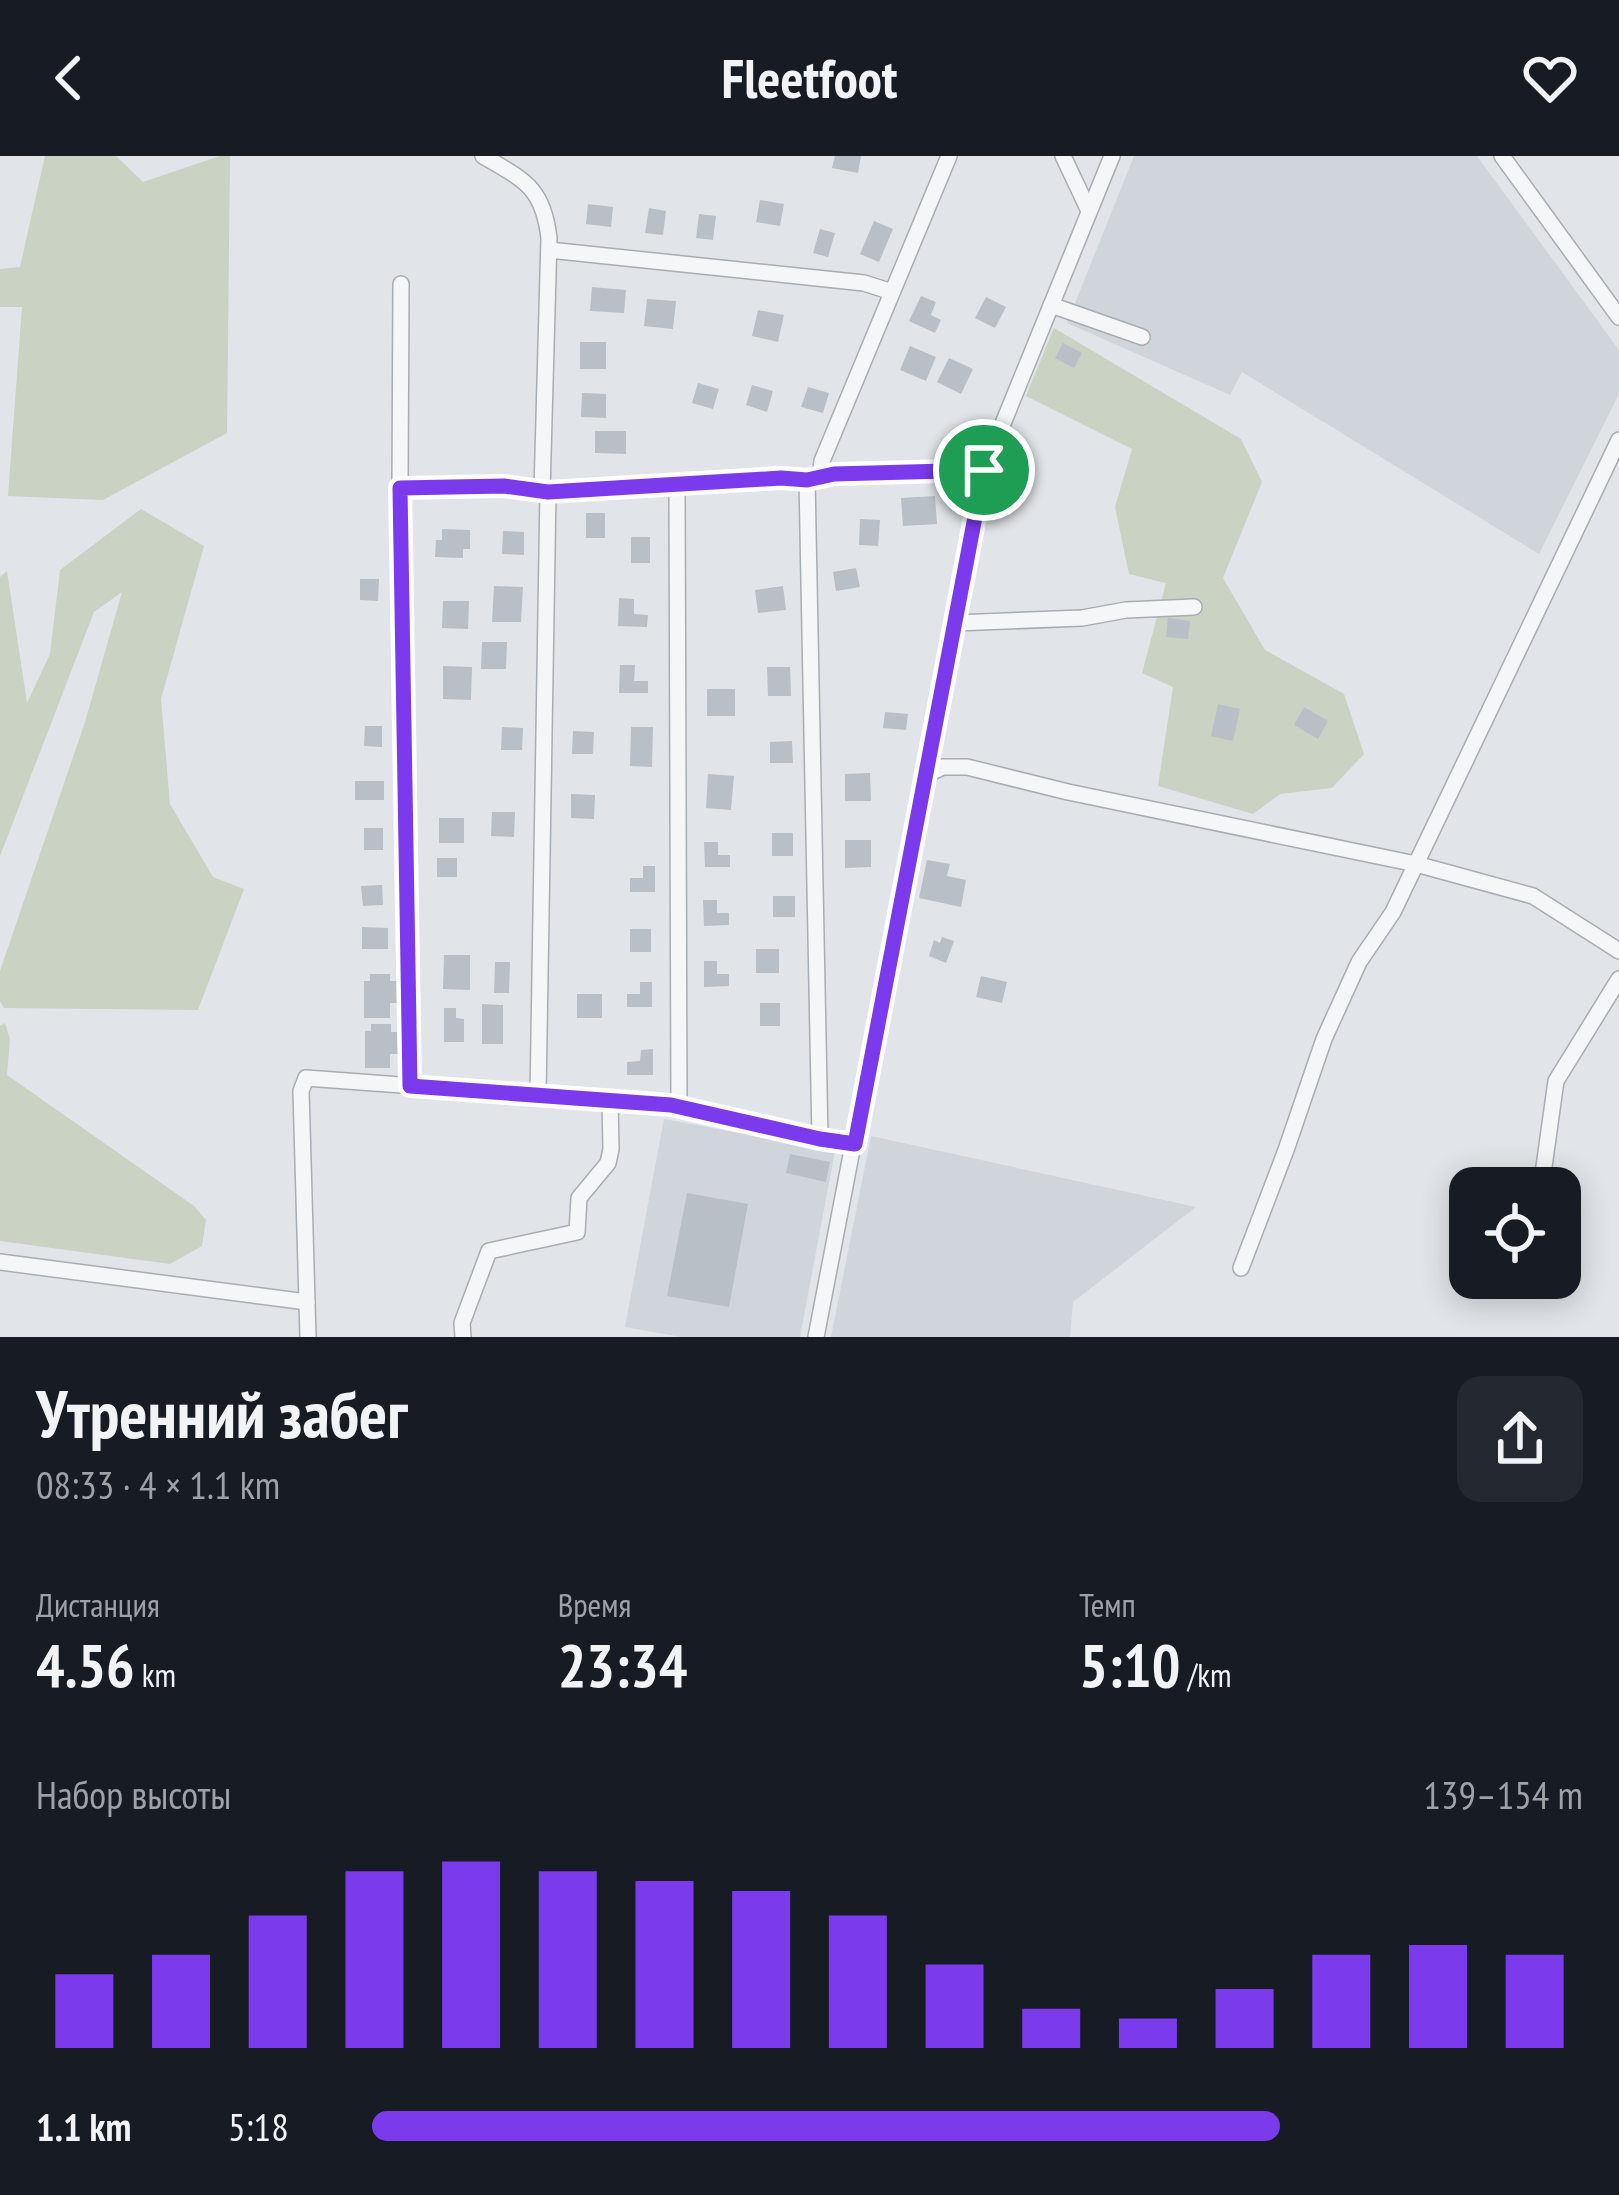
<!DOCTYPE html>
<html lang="ru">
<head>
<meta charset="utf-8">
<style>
  :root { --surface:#171b24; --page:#242831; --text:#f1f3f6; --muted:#9ea1a6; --accent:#7c3aed }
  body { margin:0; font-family:"PT Sans Narrow",sans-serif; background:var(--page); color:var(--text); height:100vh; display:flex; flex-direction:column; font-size:45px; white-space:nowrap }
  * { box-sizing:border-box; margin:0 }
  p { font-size:39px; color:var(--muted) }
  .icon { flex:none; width:66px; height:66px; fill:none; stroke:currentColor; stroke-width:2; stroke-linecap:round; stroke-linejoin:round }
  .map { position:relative; height:1181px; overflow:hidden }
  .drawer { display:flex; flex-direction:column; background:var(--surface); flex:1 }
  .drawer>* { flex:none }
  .tools { position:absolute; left:1449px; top:1011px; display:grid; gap:24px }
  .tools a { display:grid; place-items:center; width:132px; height:132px; border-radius:24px; background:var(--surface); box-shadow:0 6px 30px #0003; font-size:60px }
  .pin { position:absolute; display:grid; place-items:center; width:102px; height:102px; color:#fff; margin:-51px; border:6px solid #fff; border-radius:50%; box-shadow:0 3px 12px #0007 }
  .round { display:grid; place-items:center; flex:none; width:126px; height:126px; border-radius:24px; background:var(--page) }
  .overview { display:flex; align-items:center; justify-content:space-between; height:204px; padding:0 36px }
  h1 { font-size:66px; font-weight:600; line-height:90px }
  .metrics { display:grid; grid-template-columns:repeat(3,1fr); gap:18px; height:204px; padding:12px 36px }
  .metrics div { display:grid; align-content:center }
  .metrics b { font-size:60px; font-weight:600 }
  .metrics small { font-size:33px; font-weight:400 }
  .metrics p { font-size:33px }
  .chart { height:336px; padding:24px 36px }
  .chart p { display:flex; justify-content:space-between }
  .chart svg { width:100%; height:216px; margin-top:12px; stroke:var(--accent); stroke-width:6 }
  ul { padding:0 36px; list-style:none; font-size:39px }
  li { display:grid; grid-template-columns:192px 144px 1fr; align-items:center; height:90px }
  li i { height:30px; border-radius:15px; background:var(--accent) }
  header { display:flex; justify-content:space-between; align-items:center; height:156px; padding:0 36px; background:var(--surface); font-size:54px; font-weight:600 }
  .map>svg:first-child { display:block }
  .built { fill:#cfd5db }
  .green { fill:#c9d2c3 }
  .building { fill:#b9bfc6 }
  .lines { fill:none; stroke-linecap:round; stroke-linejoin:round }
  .minor-casing { stroke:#a6adb3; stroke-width:18 }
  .minor { stroke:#f4f6f7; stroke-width:15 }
  .route-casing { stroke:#fff; stroke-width:24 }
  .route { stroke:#7c3aed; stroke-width:15 }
</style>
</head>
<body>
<header><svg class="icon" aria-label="back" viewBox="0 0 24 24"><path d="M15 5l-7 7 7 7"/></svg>Fleetfoot<svg class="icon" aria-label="heart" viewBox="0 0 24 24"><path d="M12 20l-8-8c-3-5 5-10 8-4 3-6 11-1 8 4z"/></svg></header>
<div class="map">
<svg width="1619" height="1181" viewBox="0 0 1619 1181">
  <rect width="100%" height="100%" fill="#e1e5e9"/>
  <!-- built -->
  <g class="built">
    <path d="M 1134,0 L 1477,0 L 1619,194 L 1619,238 L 1539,398 L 1242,216 L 1230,239 L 1067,167 Z"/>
    <path d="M 664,963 L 835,995 L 800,1181 L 681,1181 L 625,1171 Z"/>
    <path d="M 871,980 L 1196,1051 L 1073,1146 L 1070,1181 L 831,1181 Z"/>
  </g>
  <!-- green -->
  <g class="green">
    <path d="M 45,0 L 116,0 L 143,26 L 220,0 L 230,0 L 227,277 L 103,344 L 8,340 L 22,151 L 0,151 L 0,113 L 20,111 Z"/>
    <path d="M 1054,172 L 1241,283 L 1262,326 L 1223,422 L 1265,494 L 1344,538 L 1364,598 L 1332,632 L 1280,638 L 1253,658 L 1158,630 L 1173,531 L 1142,517 L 1166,427 L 1129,418 L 1115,351 L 1132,293 L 1026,240 Z"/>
    <path d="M 141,353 L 204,390 L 161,543 L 170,648 L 213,721 L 244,733 L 198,854 L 4,852 L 0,845 L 0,815 L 85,566 L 122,436 L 94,456 L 0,700 L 0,421 L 7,415 L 27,547 L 50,498 L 60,414 Z"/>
    <path d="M 5,867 L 10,883 L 7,919 L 194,1050 L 206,1064 L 202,1090 L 170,1108 L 0,1085 L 0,870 Z"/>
  </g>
  <!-- building -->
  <g class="building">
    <path d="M 835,0 L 861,0 L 858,17 L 832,12 Z"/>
    <path d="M 760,44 L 784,48 L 780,70 L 756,66 Z"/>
    <path d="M 588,48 L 613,51 L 611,71 L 586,68 Z"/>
    <path d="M 649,52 L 666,55 L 663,79 L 645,77 Z"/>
    <path d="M 699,58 L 716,60 L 713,84 L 696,82 Z"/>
    <path d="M 874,65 L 893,73 L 879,106 L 860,98 Z"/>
    <path d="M 820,73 L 835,77 L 828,101 L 813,97 Z"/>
    <path d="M 592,131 L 626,134 L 624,157 L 590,155 Z"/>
    <path d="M 921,140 L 936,146 L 931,159 L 941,164 L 935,177 L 909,165 Z"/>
    <path d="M 986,141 L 1006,151 L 995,172 L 975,162 Z"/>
    <path d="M 647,143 L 676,145 L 673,173 L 644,170 Z"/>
    <path d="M 758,154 L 784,159 L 778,186 L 752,180 Z"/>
    <rect x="580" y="186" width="26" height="27"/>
    <path d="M 1063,187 L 1082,197 L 1074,212 L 1055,202 Z"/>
    <path d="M 910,190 L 936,201 L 926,225 L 900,214 Z"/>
    <path d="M 949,202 L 973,213 L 961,238 L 937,226 Z"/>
    <path d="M 698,227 L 719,233 L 713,253 L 692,247 Z"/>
    <path d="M 752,229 L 773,235 L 767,256 L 746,249 Z"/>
    <path d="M 808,231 L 829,237 L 823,257 L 801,251 Z"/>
    <path d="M 582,237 L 606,238 L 606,262 L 581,261 Z"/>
    <path d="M 595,275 L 626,275 L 626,298 L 595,297 Z"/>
    <path d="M 935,340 L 937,368 L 903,370 L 901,342 Z"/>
    <rect x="586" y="357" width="19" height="25"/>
    <path d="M 860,363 L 880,364 L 878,390 L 859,389 Z"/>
    <path d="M 442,373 L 470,374 L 470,393 L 463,393 L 463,402 L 435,401 L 436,384 L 442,384 Z"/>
    <path d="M 503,375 L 524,376 L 524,399 L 502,398 Z"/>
    <rect x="631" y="381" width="19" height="26"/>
    <path d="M 856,412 L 860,431 L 836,435 L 833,416 Z"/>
    <path d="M 360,423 L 379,423 L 378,445 L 360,444 Z"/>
    <path d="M 494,430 L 523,431 L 521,466 L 492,466 Z"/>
    <path d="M 783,430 L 786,454 L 758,457 L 755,434 Z"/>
    <path d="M 619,442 L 634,443 L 634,458 L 648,459 L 647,471 L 618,470 Z"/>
    <path d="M 443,445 L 469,445 L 468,473 L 442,472 Z"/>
    <path d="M 1168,462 L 1190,465 L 1188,483 L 1166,481 Z"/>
    <path d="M 482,486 L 507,486 L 506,513 L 481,513 Z"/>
    <path d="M 620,509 L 635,509 L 634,525 L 648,525 L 648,537 L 619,537 Z"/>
    <path d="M 443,510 L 472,511 L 471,544 L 443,543 Z"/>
    <path d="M 767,511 L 790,511 L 791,540 L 768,540 Z"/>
    <rect x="707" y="533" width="28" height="27"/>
    <path d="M 1218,548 L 1240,553 L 1233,585 L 1211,580 Z"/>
    <path d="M 1304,551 L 1328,565 L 1318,583 L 1294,569 Z"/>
    <path d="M 885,556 L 908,558 L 906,574 L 883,572 Z"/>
    <path d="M 365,570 L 382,570 L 382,591 L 364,590 Z"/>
    <path d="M 502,571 L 523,572 L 522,594 L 501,594 Z"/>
    <path d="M 631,571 L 653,571 L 652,611 L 630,610 Z"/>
    <path d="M 573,575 L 594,576 L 593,598 L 572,598 Z"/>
    <path d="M 792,585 L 793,607 L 770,607 L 770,586 Z"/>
    <path d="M 870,617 L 871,645 L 845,645 L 845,618 Z"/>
    <path d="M 708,618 L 734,620 L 731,654 L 706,652 Z"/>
    <rect x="355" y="625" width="29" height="19"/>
    <path d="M 571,638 L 595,639 L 594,663 L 571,662 Z"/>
    <path d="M 492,656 L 515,656 L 514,681 L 491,680 Z"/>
    <rect x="439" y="662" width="25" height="25"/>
    <rect x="364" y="672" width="19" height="22"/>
    <rect x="772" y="677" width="21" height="23"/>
    <path d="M 845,684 L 871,684 L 871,711 L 845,712 Z"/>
    <path d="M 704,686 L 718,686 L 718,699 L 730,699 L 730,711 L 705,711 Z"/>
    <rect x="437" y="702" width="20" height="19"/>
    <path d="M 927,704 L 950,708 L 947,720 L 966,724 L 961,751 L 919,742 Z"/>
    <path d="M 643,710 L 655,710 L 655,736 L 630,736 L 630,722 L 643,722 Z"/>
    <path d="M 382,729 L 383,749 L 363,750 L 361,730 Z"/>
    <rect x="773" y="740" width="22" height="21"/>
    <path d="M 703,744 L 717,744 L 717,757 L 729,757 L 729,769 L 704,770 Z"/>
    <path d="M 362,771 L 388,772 L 388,793 L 362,793 Z"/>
    <rect x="630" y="773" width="21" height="23"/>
    <path d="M 942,781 L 954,785 L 946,807 L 929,800 L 934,784 L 940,787 Z"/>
    <rect x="756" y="793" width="23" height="24"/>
    <path d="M 444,799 L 470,799 L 470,834 L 443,833 Z"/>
    <path d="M 704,805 L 717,805 L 717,818 L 729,818 L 729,830 L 704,831 Z"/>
    <path d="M 495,806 L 510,806 L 509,837 L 494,837 Z"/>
    <path d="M 370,818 L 390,818 L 390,825 L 399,825 L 399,847 L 390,847 L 390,862 L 364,862 L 364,825 L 370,825 Z"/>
    <path d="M 981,820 L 1007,826 L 1002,847 L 976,841 Z"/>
    <path d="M 640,826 L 652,826 L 652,851 L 627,851 L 627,838 L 640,838 Z"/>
    <rect x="577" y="838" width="25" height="24"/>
    <rect x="760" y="847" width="20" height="23"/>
    <path d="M 482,848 L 503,849 L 503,888 L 482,888 Z"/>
    <path d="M 444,852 L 456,852 L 456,862 L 464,863 L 464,886 L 444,886 Z"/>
    <path d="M 371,868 L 391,868 L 391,876 L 400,876 L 399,898 L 390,898 L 390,912 L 365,912 L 365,875 L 371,875 Z"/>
    <path d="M 653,893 L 653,919 L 627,919 L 627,906 L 640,905 L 641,894 Z"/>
    <path d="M 790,998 L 830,1006 L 826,1026 L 786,1017 Z"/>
    <path d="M 687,1037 L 748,1048 L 729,1151 L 667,1140 Z"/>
  </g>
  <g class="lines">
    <defs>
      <g id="minor">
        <path d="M 483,0 C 524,24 543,31 549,82 L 542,335"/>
        <path d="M 1063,0 L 1089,55"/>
        <path d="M 1502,0 L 1619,161"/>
        <path d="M 549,94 L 864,127 L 892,136"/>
        <path d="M 401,128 L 400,332 L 410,930"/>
        <path d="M 1051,149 L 1142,181"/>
        <path d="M 820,321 L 822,305 L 949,0"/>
        <path d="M 807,324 L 820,983"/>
        <path d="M 677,328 L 679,951"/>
        <path d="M 400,332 L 504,330 L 548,336 L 781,322 L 807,324 L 834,318 L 984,314"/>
        <path d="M 956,467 L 1082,462 L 1126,454 L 1194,451"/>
        <path d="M 923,626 L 984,314 L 1112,0"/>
        <path d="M 538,940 L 548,336"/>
        <path d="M 1541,1032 L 1556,925 L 1619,823"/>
        <path d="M 0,1106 L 307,1146"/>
        <path d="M 1241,1112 L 1286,994 L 1324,883 L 1359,806 L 1393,756 L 1619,284"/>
        <path d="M 308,1181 L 301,935 L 306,922 L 671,949 L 702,958 L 855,988"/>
        <path d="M 463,1181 L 462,1167 L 489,1095 L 577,1076 L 579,1042 L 608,1007 L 611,993 L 610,945"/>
        <path d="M 816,1181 L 922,630 L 932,616 L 943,611 L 967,611 L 1068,636 L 1416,708 L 1533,740 L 1619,795"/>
      </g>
    </defs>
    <!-- minor casing -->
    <use href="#minor" class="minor-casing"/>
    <!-- minor -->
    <use href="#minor" class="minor"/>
  </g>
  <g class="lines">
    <defs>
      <path id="route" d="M 984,314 L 855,988 L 820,983 L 671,949 L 410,930 L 400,332 L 504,330 L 548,336 L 781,322 L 807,324 L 834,318 Z"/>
    </defs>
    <!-- route casing -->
    <use href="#route" class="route-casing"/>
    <!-- route -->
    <use href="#route" class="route"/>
  </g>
</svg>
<div class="tools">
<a><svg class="icon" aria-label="locate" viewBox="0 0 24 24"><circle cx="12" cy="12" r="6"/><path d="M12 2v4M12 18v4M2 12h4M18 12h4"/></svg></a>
</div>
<div class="pin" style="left:984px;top:314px;background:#1e9e55"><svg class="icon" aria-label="arrive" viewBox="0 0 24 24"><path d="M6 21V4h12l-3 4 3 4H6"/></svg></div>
</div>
<section class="drawer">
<div class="overview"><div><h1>Утренний забег</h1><p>08:33 · 4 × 1.1 km</p></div><a class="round"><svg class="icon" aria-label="share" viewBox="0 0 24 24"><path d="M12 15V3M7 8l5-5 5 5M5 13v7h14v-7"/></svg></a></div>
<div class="metrics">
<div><p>Дистанция</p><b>4.56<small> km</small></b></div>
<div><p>Время</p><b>23:34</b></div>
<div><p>Темп</p><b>5:10<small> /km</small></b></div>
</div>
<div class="chart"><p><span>Набор высоты</span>139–154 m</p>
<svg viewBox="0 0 160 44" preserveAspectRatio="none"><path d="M5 44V29M15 44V25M25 44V17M35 44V8M45 44V6M55 44V8M65 44V10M75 44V12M85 44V17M95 44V27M105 44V36M115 44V38M125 44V32M135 44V25M145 44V23M155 44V25"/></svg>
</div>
<ul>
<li><b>1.1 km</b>5:18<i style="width:75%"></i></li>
</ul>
</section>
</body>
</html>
